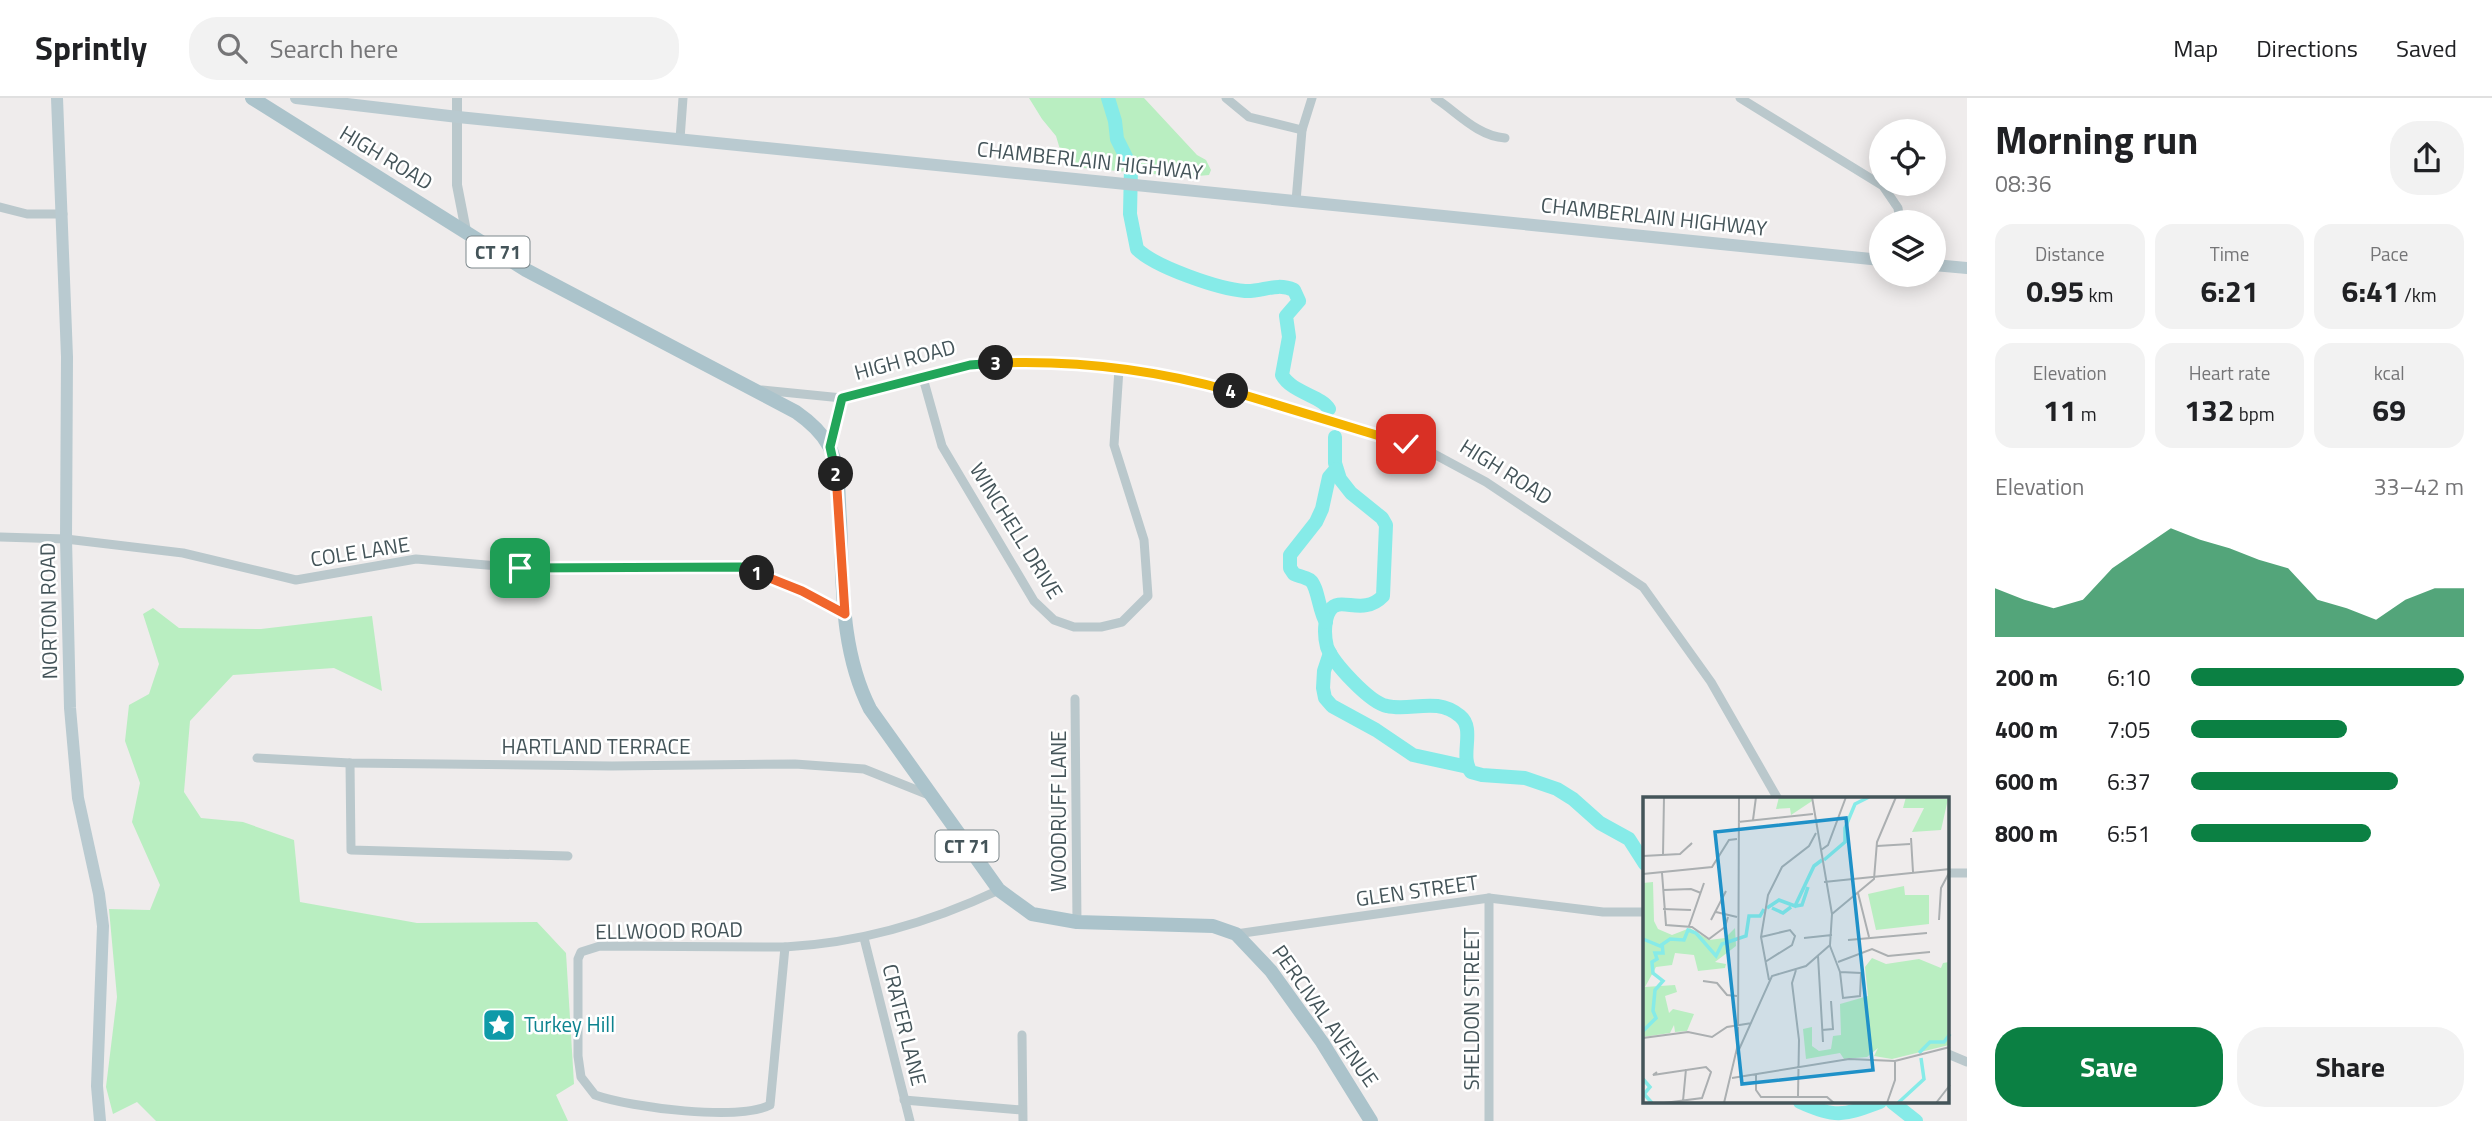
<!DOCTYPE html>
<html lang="en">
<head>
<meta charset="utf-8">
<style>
  :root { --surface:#fff; --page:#f2f2f2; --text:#202124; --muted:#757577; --line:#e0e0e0; --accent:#0b8043 }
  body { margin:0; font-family:"Titillium Web",sans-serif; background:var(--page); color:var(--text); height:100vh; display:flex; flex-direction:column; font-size:26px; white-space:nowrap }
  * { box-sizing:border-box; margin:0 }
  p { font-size:23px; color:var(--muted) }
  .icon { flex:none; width:38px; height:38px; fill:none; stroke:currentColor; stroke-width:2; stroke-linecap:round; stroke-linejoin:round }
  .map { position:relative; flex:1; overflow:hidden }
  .drawer { display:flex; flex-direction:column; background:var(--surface); width:525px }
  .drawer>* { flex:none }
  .tools { position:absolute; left:1869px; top:21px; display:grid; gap:14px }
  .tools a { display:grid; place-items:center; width:77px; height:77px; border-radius:50%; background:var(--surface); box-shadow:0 4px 18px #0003; font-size:35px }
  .pin { position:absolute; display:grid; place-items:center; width:60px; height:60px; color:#fff; margin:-30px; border-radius:14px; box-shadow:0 4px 10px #0006 }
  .km { position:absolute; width:35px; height:35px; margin:-18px; border-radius:50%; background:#222; color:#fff; font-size:19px; line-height:35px; text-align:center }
  .round { display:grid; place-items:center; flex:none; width:74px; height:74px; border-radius:28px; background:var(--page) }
  .summary { display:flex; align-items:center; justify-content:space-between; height:119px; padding:0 28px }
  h1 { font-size:38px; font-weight:700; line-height:52px }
  .metrics { display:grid; grid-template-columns:repeat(3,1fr); gap:10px; height:119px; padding:7px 28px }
  .metrics div { display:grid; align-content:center; border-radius:18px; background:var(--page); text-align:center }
  .metrics b { font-size:30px; font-weight:700 }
  .metrics small { font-size:19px; font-weight:400 }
  .metrics p { font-size:19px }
  .chart { height:196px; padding:14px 28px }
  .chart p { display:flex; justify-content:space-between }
  .chart svg { width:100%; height:126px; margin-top:7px; fill:var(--accent); opacity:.7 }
  .button { display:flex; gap:14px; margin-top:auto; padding:14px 28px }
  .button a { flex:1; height:80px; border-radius:28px; background:var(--accent); color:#fff; font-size:28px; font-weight:700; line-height:80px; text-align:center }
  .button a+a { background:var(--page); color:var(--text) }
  ul { padding:0 28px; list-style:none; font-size:23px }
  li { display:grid; grid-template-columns:112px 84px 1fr; align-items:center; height:52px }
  li i { height:18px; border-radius:9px; background:var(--accent) }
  header { display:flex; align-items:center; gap:42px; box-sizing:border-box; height:98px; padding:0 35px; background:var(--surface); border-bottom:2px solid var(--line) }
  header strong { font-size:33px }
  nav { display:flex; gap:38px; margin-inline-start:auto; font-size:24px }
  .search { width:490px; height:63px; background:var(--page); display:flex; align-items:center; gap:18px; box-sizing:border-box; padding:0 24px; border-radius:28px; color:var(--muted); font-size:26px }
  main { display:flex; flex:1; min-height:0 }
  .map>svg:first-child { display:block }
  .green { fill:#b9eec1 }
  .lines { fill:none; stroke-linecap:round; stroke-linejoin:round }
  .river { stroke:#86ebe8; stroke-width:14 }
  .minor { stroke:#bac8cc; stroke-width:9 }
  .tertiary { stroke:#bac8cc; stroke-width:10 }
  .secondary { stroke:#b9cad0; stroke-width:12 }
  .primary { stroke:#abc3cb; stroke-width:14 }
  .split-1-casing { stroke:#fff; stroke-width:14 }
  .split-2-casing { stroke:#fff; stroke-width:14 }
  .split-3-casing { stroke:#fff; stroke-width:14 }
  .split-4-casing { stroke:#fff; stroke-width:14 }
  .split-5-casing { stroke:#fff; stroke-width:14 }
  .split-1 { stroke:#22a559; stroke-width:9 }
  .split-2 { stroke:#f0652b; stroke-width:9 }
  .split-3 { stroke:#22a559; stroke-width:9 }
  .split-4 { stroke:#f5b400; stroke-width:9 }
  .split-5 { stroke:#f5b400; stroke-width:9 }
  .labels { text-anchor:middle; stroke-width:5; stroke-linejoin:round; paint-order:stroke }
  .shield { fill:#fff; stroke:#7c878b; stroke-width:2 }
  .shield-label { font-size:19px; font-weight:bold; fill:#445459 }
  .street-label { font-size:21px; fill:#445459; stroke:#fff }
  .culture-label { font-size:21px; fill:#0d838f; stroke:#fff; text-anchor:start }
  .inset-river { fill:none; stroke:#86ebe8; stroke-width:3.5 }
  .inset-road { fill:none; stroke:#abafb1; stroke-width:2 }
  .view { fill:#1f91c8; fill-opacity:0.15; stroke:#1f91c8; stroke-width:3.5 }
  .inset-edge { fill:none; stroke:#445459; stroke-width:3.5 }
</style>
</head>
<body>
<header>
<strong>Sprintly</strong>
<div class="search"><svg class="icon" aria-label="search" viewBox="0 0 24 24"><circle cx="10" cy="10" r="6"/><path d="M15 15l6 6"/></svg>Search here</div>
<nav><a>Map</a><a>Directions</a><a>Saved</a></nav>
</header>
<main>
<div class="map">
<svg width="1967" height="1023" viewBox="0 0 1967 1023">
  <rect width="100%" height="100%" fill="#efecec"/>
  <!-- green -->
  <g class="green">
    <path d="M 1029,0 L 1144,0 L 1197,57 L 1206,62 L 1211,72 L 1209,77 L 1187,79 L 1072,69 L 1068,67 L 1062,58 L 1056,38 L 1042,21 Z"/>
    <path d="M 153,510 L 179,530 L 261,531 L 372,518 L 382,593 L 334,570 L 233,577 L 190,623 L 184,694 L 201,720 L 243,724 L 294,742 L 300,804 L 417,825 L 537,824 L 566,855 L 574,986 L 556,997 L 568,1023 L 156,1023 L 137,1004 L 113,1016 L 106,989 L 117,899 L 109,811 L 150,812 L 160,787 L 132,724 L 140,685 L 125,643 L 129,607 L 149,596 L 159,566 L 143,516 Z"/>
  </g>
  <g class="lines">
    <!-- river -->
    <g class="river">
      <path d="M 1108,0 L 1115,23 L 1117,41 L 1131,69 L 1130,116 L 1137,151 C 1155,169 1219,191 1245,193 C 1263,194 1276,184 1294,192 L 1299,203 L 1286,218 L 1289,239 L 1282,277 C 1292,295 1322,298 1329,311"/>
      <path d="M 1335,339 L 1335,365 L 1340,381 L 1351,395 L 1382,420 L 1386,427 L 1383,498 C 1363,519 1340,497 1330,512 C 1324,521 1324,538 1327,549 C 1333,565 1370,605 1387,608 C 1411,614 1436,598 1460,618 C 1476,631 1459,658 1471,674 L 1482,677 L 1525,680 L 1557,691 L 1573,701 L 1600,725 L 1629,741 L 1645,766"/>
      <path d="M 1326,524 C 1319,514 1318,488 1310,482 C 1305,479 1298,478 1294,476 L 1290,470 L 1290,457 L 1316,424 L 1322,411 L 1329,379 L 1336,371"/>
      <path d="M 1330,555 L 1324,573 L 1323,590 L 1325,600 L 1332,608 L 1376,632 L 1413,657 L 1468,669"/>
      <path d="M 1800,1004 C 1837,1021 1844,1017 1880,1004"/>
      <path d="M 1892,1004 L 1916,1023"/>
    </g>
    <!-- minor -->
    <g class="minor">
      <path d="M 1226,0 L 1249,19 L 1302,32"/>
      <path d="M 1435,0 C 1457,14 1477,38 1505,40"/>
      <path d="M 1740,0 L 1883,88 L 1898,110 L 1900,124"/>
      <path d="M 680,41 L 683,0"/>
      <path d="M 1296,103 L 1302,32 L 1312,0"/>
      <path d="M 0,109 L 27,116 L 63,116"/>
      <path d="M 923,280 L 942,348 L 1034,503 L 1054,522 L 1074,529 L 1101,529 L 1122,524 L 1148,498 L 1144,442 L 1114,347 L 1119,271"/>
      <path d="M 762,292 L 842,300 L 970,267 L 1037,264 L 1119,271 L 1209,287 L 1434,356 L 1486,384 L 1643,489 L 1711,584 L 1778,701"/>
      <path d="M 829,349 L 842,300"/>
      <path d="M 0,439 L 66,441 L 183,455 L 296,482 L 416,461 L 521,470 L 741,469 L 802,493 L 845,516"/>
      <path d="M 1075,601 L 1077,824"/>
      <path d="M 257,660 L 350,665 L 612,668 L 795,666 L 864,671 L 929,697"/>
      <path d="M 350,665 L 351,752 L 568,758"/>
      <path d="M 1948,775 L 1967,775"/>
      <path d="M 1489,800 L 1489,1023"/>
      <path d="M 1236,836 L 1489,800 L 1603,814 L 1645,814"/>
      <path d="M 864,840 L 910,1023"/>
      <path d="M 600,848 L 785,849 L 770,1007 C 739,1023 632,1010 595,997 L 581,979 L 578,958 L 578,861 L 581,854 Z"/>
      <path d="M 785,849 C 860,845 931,824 999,792"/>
      <path d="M 1022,937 L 1023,1023"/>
      <path d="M 1948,956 L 1967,964"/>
      <path d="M 904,1002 L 1022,1012"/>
    </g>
    <!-- tertiary -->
    <path class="tertiary" d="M 457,0 L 457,87 L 466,133"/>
    <!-- secondary -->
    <g class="secondary">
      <path d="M 57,0 L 67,259 L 66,441 L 70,610 L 78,700 L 99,796 L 103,828 L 97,988 L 100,1023"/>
      <path d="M 296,0 L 458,19 L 1881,162"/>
      <path d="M 1934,167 L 1967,170"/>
    </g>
    <!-- primary -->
    <path class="primary" d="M 252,0 L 526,172 L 796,314 C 809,323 821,333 829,348 C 840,369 838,399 840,422 C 843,486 840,552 870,611 L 999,792 L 1032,816 L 1077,824 L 1213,828 L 1236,836 L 1271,873 L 1322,944 L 1371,1023"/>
  </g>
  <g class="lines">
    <defs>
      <path id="split-1" d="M 520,470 L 741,469 L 757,475"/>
      <path id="split-2" d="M 757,475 L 802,493 L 845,516 L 836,376"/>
      <path id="split-3" d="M 836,376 L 830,349 L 842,300 L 970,267 L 996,265"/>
      <path id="split-4" d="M 996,265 C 1074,262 1156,272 1231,293"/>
      <path id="split-5" d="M 1231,293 L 1406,346"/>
    </defs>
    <!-- split-1 casing -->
    <use href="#split-1" class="split-1-casing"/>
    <!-- split-2 casing -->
    <use href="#split-2" class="split-2-casing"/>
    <!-- split-3 casing -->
    <use href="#split-3" class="split-3-casing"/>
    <!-- split-4 casing -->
    <use href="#split-4" class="split-4-casing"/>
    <!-- split-5 casing -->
    <use href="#split-5" class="split-5-casing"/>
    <!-- split-1 -->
    <use href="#split-1" class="split-1"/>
    <!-- split-2 -->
    <use href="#split-2" class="split-2"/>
    <!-- split-3 -->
    <use href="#split-3" class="split-3"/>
    <!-- split-4 -->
    <use href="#split-4" class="split-4"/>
    <!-- split-5 -->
    <use href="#split-5" class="split-5"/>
  </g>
  <!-- icons -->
  <defs>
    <symbol id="sight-square" viewBox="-11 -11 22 22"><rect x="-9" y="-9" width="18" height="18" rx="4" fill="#0f9aa8" stroke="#fff"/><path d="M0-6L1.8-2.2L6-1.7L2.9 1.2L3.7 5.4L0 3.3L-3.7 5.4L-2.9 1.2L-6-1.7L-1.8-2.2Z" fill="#fff"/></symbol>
  </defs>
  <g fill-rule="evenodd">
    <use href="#sight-square" x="480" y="908" width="38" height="38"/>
  </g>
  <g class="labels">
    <!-- shield labels -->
    <g class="shield">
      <rect x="466.5" y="138.5" width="63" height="31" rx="5"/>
      <rect x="935.5" y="732.5" width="63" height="31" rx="5"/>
    </g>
    <g class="shield-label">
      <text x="498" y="161">CT 71</text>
      <text x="967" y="755">CT 71</text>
    </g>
    <!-- street labels -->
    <g class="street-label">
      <text transform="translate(386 60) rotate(31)" y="7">HIGH ROAD</text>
      <text transform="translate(1090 63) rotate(6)" y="7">CHAMBERLAIN HIGHWAY</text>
      <text transform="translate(1654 119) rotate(6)" y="7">CHAMBERLAIN HIGHWAY</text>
      <text transform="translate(905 262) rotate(-15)" y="7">HIGH ROAD</text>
      <text transform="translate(1506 374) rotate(32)" y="7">HIGH ROAD</text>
      <text transform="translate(1016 433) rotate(58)" y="7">WINCHELL DRIVE</text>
      <text transform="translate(360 454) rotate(-9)" y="7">COLE LANE</text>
      <text transform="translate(49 513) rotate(-91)" y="7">NORTON ROAD</text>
      <text x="596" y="656">HARTLAND TERRACE</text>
      <text transform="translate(1059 713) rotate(-90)" y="7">WOODRUFF LANE</text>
      <text transform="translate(1417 793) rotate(-8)" y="7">GLEN STREET</text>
      <text transform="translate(669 833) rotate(-1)" y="7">ELLWOOD ROAD</text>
      <text transform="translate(1472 911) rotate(-90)" y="7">SHELDON STREET</text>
      <text transform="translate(1325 918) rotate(55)" y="7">PERCIVAL AVENUE</text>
      <text transform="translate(904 927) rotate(76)" y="7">CRATER LANE</text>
    </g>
    <!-- culture labels -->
    <g class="culture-label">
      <text x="524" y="934">Turkey Hill</text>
    </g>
  </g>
  <!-- overview -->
  <g transform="translate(1643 699)">
    <rect width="306" height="306" fill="#efecec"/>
    <path d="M 136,0 L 168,0 L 169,4 L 148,18 L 147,11 L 133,12 ZM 263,0 L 305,2 L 298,33 L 269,35 L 281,11 L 260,11 ZM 10,85 L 11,124 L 15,132 L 29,138 L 47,131 L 66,143 L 82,141 L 92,131 L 93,149 L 72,165 L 83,167 L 82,171 L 55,174 L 51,158 L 32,156 L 29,168 L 13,170 L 2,190 L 32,188 L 34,195 L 22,199 L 26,216 L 30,212 L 51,217 L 44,234 L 32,235 L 31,228 L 27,236 L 0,240 L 0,86 ZM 261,89 L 262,98 L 286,98 L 286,127 L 233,133 L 225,97 ZM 229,161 L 243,167 L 276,162 L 298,171 L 300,166 L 306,165 L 306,248 L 249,262 L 231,259 L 235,251 L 224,260 L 201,262 L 197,256 L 163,262 L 160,232 L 169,230 L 169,249 L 176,254 L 188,252 L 190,239 L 198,238 L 197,207 L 225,199 L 222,170 Z" fill="#b9eec1"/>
    <path class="inset-river" d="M 181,63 L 202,45 L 202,31 L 212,7 L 226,0M 153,109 L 159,108 L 165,90M 124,111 L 136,103 L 152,109 L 171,69 L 179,63M 129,111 L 140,116 L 148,110M 0,142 L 17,149 L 27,142 L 41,143 L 45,133 L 53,136 L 73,159 L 79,147 L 103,139 L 106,119 L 117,119 L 121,112M 0,234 L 13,221 L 10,214 L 12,193 L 20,184 L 10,176 L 9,165 L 14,162 L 12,156 L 20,156 L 19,146M 276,256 L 287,245 L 301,245 L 307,237M 0,282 L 7,290 L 1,297 L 9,306M 255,306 L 281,282 L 278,261"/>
    <path class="inset-road" d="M 169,0 L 189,117M 110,23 L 113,0M 95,25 L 170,17M 268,41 L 270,75M 234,49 L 267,47M 178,53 L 185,48 L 203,0M 20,58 L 21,0M 0,59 L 37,57 L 49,46 L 46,49M 19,76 L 23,128 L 49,130 L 66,142 L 82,130 L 85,120M 0,77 L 69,70 L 86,43 L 94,42M 181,85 L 307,72M 20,93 L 48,92 L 58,96M 215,96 L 226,140M 20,112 L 48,113M 73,115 L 94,120M 68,123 L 83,94M 296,123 L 298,91 L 307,74M 46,129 L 61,86M 118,140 L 147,133 L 152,139 L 149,148 L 122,165M 161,141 L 189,138M 205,143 L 284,136M 187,149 L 197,175M 175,159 L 180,245M 195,165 L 229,152 L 245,159 L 287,155M 153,173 L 149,186 L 156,243 L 155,299M 197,175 L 218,176 L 217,199 L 200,201 ZM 126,183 L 118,140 L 125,98 L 139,70 L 166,49 L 173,36M 60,184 L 74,186 L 84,198 L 94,199M 179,233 L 190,232 L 188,204M 0,241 L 45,235 L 69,240 L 84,230 L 109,226M 94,257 L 129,179 L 163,169 L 187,148 L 189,117 L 231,82 L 234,45 L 253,0M 14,275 L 10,278 L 63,270 L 68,275 L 59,301 L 21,306M 113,277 L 113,293 L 118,300 L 184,300 L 191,306M 89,281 L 206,262 L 252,264 L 307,250M 40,304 L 43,272M 81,306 L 95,247 L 96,0M 244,306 L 252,283 L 252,265M 293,306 L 307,288"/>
    <path class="view" d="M 203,21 L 230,273 L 99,287 L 72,35 Z"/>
    <rect width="306" height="306" class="inset-edge"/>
  </g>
</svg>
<div class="tools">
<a><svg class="icon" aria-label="locate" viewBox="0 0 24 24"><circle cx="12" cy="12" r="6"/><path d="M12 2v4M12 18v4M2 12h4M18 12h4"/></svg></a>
<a><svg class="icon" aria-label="layers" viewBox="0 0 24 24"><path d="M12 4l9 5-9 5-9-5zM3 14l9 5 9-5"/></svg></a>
</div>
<div class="pin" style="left:520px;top:470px;background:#1e9e55"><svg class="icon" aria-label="arrive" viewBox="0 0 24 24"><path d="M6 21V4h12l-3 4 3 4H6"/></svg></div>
<div class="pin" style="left:1406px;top:346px;background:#d93025"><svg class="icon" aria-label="check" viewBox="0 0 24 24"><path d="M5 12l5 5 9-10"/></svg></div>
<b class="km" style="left:757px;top:475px">1</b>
<b class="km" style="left:836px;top:376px">2</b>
<b class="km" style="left:996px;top:265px">3</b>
<b class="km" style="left:1231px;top:293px">4</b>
</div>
<section class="drawer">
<div class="summary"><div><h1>Morning run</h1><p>08:36</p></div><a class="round"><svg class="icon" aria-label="share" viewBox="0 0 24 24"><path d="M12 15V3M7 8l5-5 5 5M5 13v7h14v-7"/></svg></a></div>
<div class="metrics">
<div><p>Distance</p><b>0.95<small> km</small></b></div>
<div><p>Time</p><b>6:21</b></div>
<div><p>Pace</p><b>6:41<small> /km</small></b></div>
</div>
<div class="metrics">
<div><p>Elevation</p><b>11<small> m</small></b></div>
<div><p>Heart rate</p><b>132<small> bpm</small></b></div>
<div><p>kcal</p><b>69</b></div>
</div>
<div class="chart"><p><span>Elevation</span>33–42 m</p>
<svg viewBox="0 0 160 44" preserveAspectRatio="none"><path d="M0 44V27L10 31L20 34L30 31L40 20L50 13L60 6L70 10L80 13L90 17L100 20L110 31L120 34L130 38L140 31L150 27L160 27V44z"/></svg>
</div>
<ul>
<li><b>200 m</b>6:10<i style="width:100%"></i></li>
<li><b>400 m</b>7:05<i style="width:57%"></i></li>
<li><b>600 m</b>6:37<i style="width:76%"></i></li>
<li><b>800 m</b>6:51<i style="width:66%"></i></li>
</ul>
<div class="button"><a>Save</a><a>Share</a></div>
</section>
</main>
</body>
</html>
